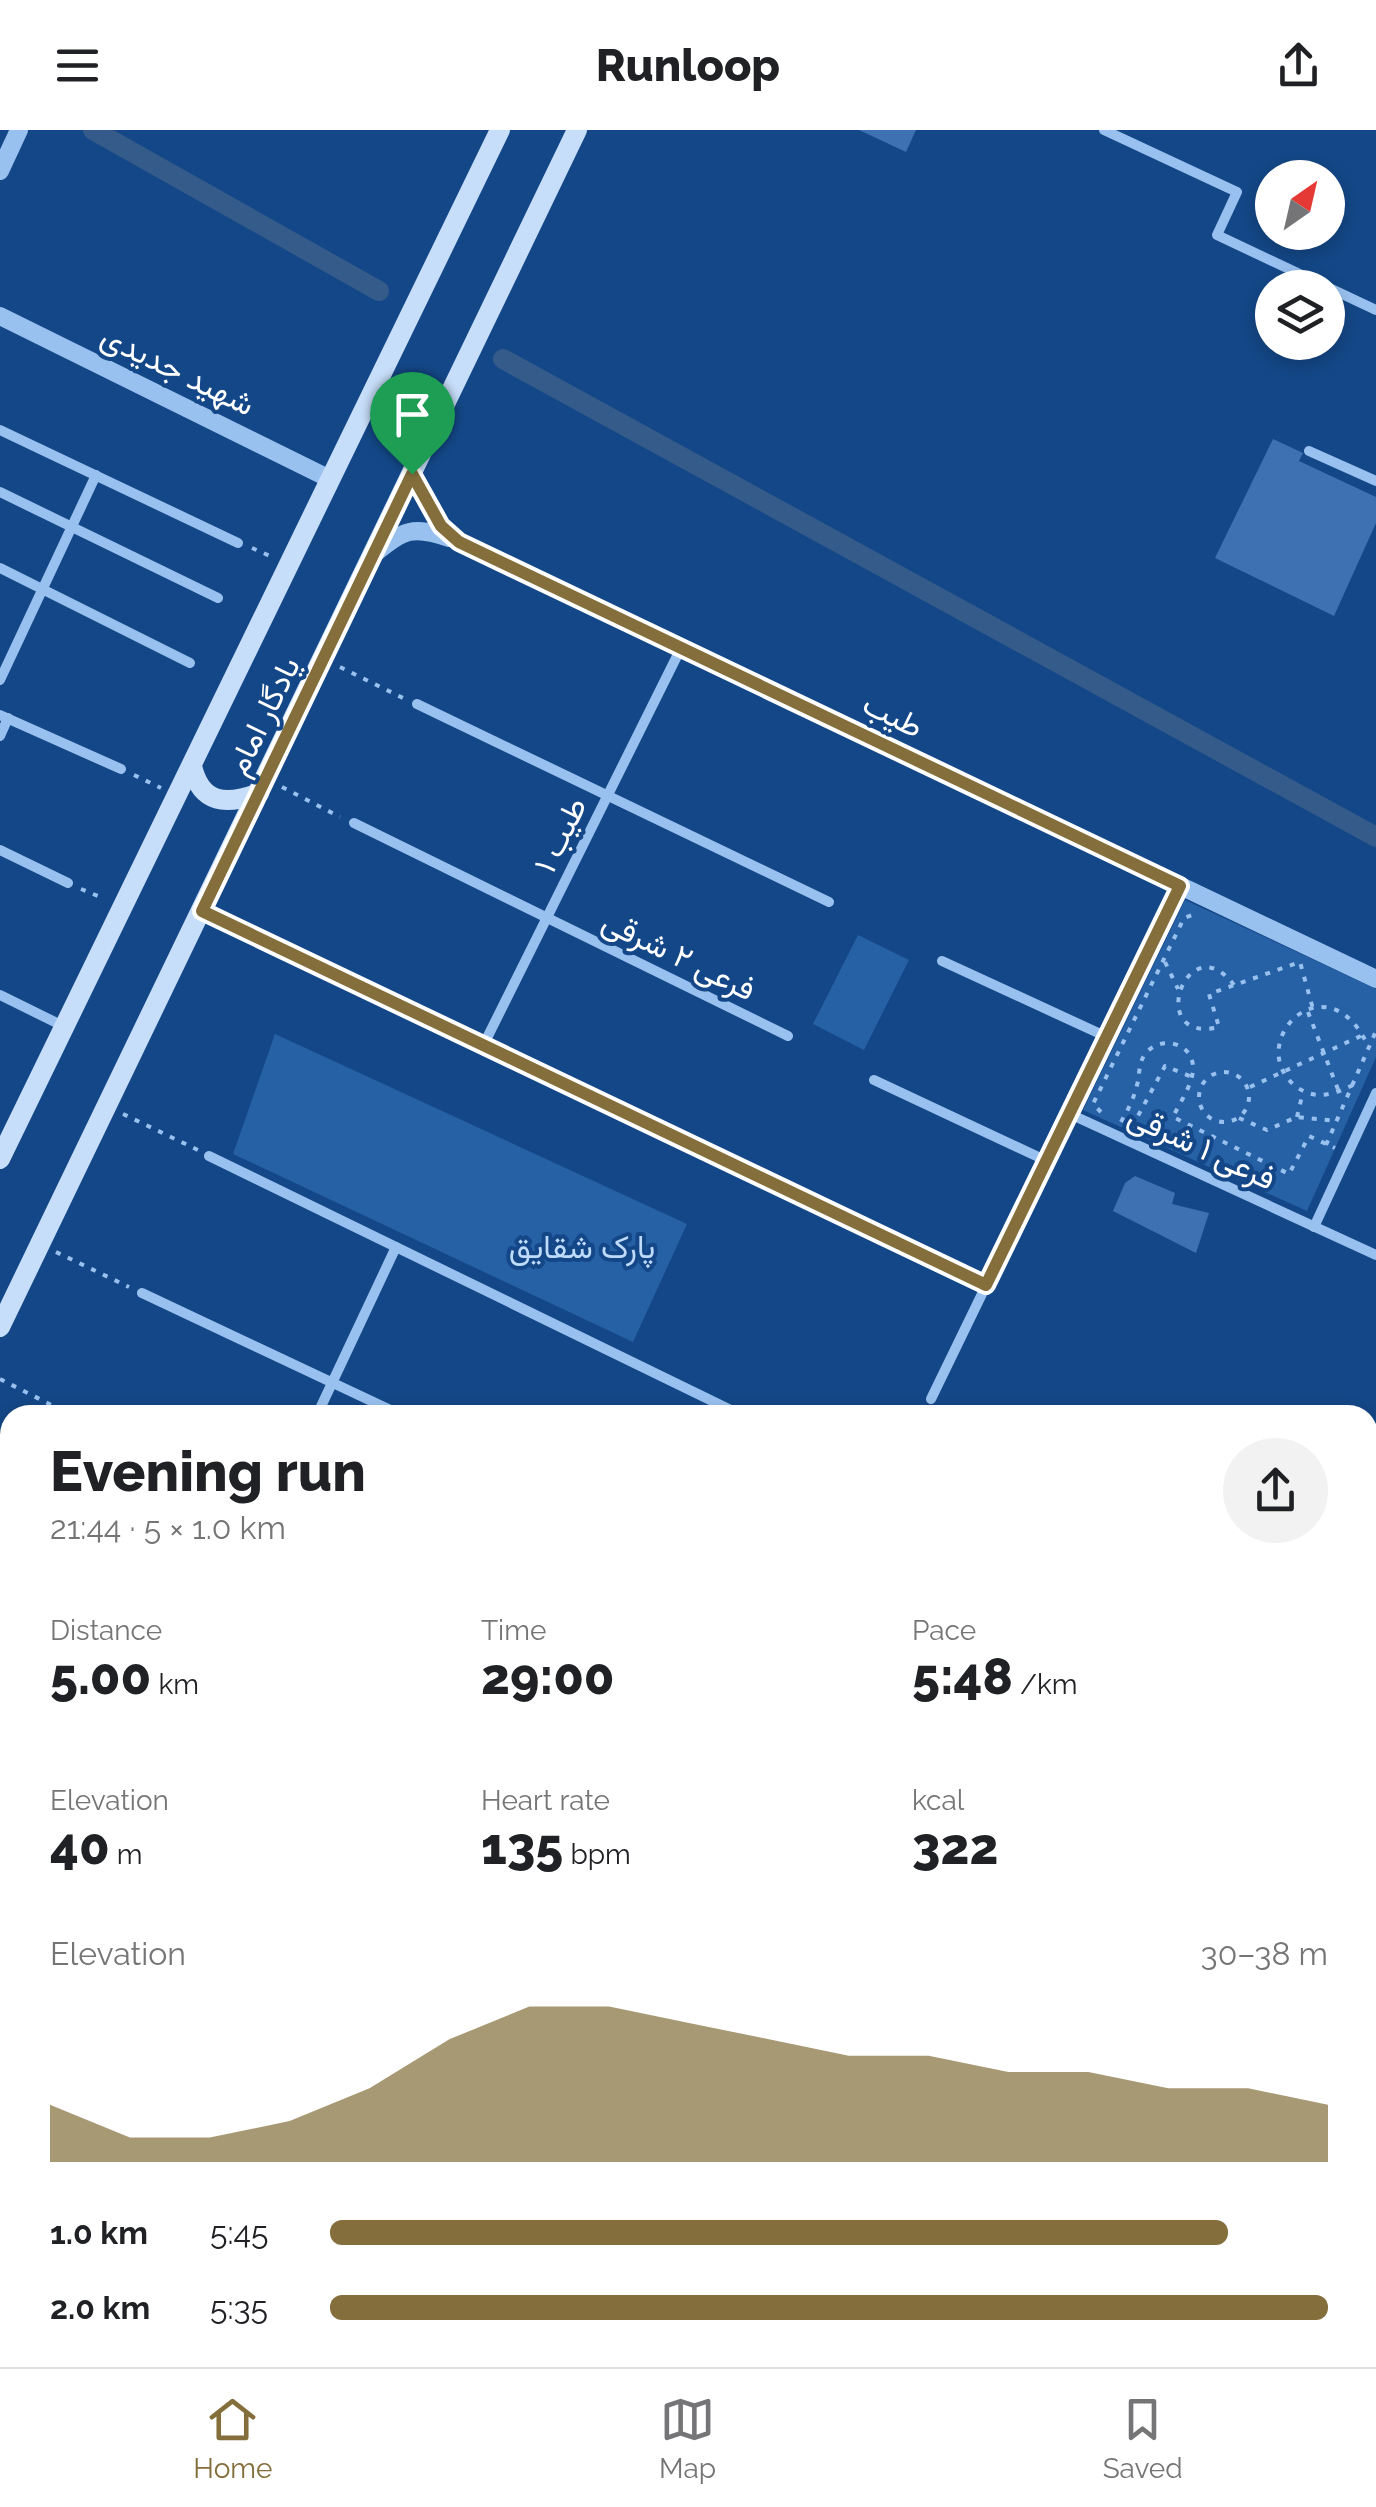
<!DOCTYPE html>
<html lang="en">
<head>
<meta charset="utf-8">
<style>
  :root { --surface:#fff; --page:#f2f2f2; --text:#202124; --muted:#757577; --line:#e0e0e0; --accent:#846e3b }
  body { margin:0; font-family:Raleway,Vazirmatn,sans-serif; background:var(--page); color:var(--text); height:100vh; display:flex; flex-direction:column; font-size:38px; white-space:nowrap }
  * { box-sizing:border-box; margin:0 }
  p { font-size:32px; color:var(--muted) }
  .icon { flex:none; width:55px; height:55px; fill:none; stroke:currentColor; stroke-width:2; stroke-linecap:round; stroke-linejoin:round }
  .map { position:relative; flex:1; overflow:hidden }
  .details { position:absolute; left:0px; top:1275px; width:1378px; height:962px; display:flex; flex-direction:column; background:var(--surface); border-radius:30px 30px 0 0; box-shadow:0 5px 15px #0003 }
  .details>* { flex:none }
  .needle { width:65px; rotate:34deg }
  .fabs { position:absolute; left:1255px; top:30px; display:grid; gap:20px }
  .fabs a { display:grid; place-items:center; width:90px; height:90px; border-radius:50%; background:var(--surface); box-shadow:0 5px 15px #0003; font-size:50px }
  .pin { position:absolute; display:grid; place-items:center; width:85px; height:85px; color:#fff; margin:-102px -42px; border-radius:50% 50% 50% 0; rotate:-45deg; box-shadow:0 0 10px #0007 }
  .pin .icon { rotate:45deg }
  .round { display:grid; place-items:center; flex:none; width:105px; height:105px; border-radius:52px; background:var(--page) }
  .headline { display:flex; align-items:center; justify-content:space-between; height:170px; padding:0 50px }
  h1 { font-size:55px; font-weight:800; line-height:75px }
  .stats { display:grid; grid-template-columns:repeat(3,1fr); gap:15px; height:170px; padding:10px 50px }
  .stats div { display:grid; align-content:center }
  .stats b { font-size:50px; font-weight:800 }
  .stats small { font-size:28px; font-weight:400 }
  .stats p { font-size:28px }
  .chart { height:280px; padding:20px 50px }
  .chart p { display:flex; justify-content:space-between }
  .chart svg { width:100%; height:180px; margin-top:10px; fill:var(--accent); opacity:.7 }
  ul { padding:0 50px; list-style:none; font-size:32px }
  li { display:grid; grid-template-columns:160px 120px 1fr; align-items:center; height:75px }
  li i { height:25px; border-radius:12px; background:var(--accent) }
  header { display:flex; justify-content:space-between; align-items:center; height:130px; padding:0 50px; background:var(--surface); font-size:45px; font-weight:800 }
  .menu { display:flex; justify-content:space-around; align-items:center; height:140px; border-top:2px solid var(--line); background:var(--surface); font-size:28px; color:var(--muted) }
  .menu a { display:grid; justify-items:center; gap:5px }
  .menu .on { color:var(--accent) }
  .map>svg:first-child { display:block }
  .green { fill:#2661a6 }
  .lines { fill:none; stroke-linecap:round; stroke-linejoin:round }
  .canal { stroke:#345b8a; stroke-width:20 }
  .building { fill:#3d71b2 }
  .path { stroke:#99c1ef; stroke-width:4; stroke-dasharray:5 8; stroke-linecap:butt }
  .minor { stroke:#99c1ef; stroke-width:10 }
  .tertiary { stroke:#99c1ef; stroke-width:18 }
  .secondary { stroke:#c7defa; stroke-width:20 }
  .route-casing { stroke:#fff; stroke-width:20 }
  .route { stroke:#846e3b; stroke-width:12 }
  .labels { text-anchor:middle; stroke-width:8; stroke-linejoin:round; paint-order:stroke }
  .street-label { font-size:32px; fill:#fff; stroke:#144787 }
  .park-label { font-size:32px; fill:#bfdbfb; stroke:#144787 }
</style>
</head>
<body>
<header><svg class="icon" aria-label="menu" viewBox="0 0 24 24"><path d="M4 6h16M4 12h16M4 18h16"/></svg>Runloop<svg class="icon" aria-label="share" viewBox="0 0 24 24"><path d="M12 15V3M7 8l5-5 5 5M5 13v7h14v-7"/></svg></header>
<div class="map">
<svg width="1376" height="2237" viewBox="0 0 1376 2237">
  <rect width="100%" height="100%" fill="#144787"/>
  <!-- green -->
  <g class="green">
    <path d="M 1185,770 L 1376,859 L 1376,927 L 1307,1081 L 1083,980 Z"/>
    <path d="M 858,805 L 909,830 L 864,920 L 813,894 Z"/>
    <path d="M 275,904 L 687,1094 L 633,1212 L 233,1024 Z"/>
  </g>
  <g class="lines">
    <!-- canal -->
    <g class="canal">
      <path d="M 93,0 L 379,161"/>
      <path d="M 503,229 L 1376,707"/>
    </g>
  </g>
  <!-- building -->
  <g class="building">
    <path d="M 859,0 L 916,0 L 906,22 Z"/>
    <path d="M 1273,309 L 1303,323 L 1299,331 L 1376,367 L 1376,393 L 1334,486 L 1215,428 Z"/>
    <path d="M 1135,1046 L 1175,1063 L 1172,1074 L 1209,1083 L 1196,1123 L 1113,1081 L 1125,1053 Z"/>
  </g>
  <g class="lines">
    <!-- path -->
    <g class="path">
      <path d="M 252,418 L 270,426"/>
      <path d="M 340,537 L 403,568"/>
      <path d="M 134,645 L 161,658"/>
      <path d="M 282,657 L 340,687"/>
      <path d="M 81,759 L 105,769"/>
      <path d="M 217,788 L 299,828"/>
      <path d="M 1165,832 L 1178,859"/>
      <path d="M 1234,855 C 1187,793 1144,915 1219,897 L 1209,864 L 1300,832 L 1313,879"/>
      <path d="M 1308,882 L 1339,962"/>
      <circle cx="1224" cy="967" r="25"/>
      <path d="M 1353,955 C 1332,965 1314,971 1294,955 C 1244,911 1328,826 1369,918"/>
      <path d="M 1250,957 L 1363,905"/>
      <path d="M 1101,982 L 1093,974 L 1184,788 L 1195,784"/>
      <path d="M 123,984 L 200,1021"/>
      <path d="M 1297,987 L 1303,962"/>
      <path d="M 1239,988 L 1267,1000 L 1297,987 L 1337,991"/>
      <path d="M 1121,992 C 1128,980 1134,968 1137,955 C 1140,945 1138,934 1145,924 C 1159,906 1191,911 1193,936 C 1194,953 1180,972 1173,987 L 1289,1044 L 1309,1006 L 1335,1018"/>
      <path d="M 1132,997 L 1165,936 L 1192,947"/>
      <path d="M 1326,1015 L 1376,901"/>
      <path d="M 56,1122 L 129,1157"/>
      <path d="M 0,1249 L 71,1285"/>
      <path d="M 0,1411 L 10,1415"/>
      <path d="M 230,2237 L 234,2228"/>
    </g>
    <!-- minor -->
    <g class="minor">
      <path d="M 1104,0 L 1237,62 L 1217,105 L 1376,180"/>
      <path d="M 0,300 L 238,413"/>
      <path d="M 1309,321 L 1376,351"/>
      <path d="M 0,362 L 218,468"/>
      <path d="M 0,438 L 190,533"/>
      <path d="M 0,550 L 96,345"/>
      <path d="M 417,574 L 829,772"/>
      <path d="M 0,585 L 121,639"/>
      <path d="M 0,606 L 8,588"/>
      <path d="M 354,693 L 788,906"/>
      <path d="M 0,720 L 68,753"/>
      <path d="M 942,831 L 1107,907"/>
      <path d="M 308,832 L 987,1155"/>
      <path d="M 0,865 L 63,896"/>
      <path d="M 484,914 L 681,518"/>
      <path d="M 874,950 L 1047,1031"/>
      <path d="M 1070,984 L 1376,1125"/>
      <path d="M 209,1026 L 741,1285"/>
      <path d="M 1314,1097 L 1376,963"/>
      <path d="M 142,1163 L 401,1285"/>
      <path d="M 931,1269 L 1180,756"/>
      <path d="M 317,1285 L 396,1117"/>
      <path d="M 1368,1485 L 1376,1467"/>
      <path d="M 0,1503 L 10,1507"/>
      <path d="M 1368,1573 L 1376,1577"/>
      <path d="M 0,1714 L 10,1719"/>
      <path d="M 1368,1735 L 1376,1740"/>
      <path d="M 0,1873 L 10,1877"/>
      <path d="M 1368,1888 L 1372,1890"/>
      <path d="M 0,1932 L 10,1911"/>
      <path d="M 0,2029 L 10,2033"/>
      <path d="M 1368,2145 L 1376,2149"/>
      <path d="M 10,2228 L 31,2237"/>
      <path d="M 415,2228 L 435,2237"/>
      <path d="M 1145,2228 L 1165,2237"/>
    </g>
    <!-- tertiary -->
    <g class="tertiary">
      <path d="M 0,41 L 19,0"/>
      <path d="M 0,186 L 330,349"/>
      <path d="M 412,344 L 441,396 L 459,412 L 1376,849"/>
      <path d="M 374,424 C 404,400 412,395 449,408"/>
      <path d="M 604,2237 L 606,2228"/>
      <path d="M 1035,2237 L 1036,2228"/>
    </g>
    <!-- secondary -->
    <g class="secondary">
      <path d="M 192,636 C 201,675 227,675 259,663"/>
      <path d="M 0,1029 L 500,0"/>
      <path d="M 0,1197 L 577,0"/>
      <path d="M 0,1534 L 10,1539"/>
      <path d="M 0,1586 L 10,1591"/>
      <path d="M 1368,2179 L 1376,2183"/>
      <path d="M 1368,2224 L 1376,2228"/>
    </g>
  </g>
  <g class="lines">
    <defs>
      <path id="route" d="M 412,344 L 441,396 L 459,412 L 1180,756 L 986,1155 L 202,781 Z"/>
    </defs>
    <!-- route casing -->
    <use href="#route" class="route-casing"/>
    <!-- route -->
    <use href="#route" class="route"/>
  </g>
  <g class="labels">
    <!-- street labels -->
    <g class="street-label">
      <text transform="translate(178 240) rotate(26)" y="11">شهید جدیدی</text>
      <text transform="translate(893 585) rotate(26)" y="11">طیب</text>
      <text transform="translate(263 586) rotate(-64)" y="11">یادگار امام</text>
      <text transform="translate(560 705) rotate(-64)" y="11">طیب ۱</text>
      <text transform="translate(679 825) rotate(26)" y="11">فرعی ۲ شرقی</text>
      <text transform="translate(1202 1017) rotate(25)" y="11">فرعی ۱ شرقی</text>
    </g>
    <!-- park labels -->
    <g class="park-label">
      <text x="582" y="1128">پارک شقایق</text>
    </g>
  </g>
</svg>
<div class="fabs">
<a><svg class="needle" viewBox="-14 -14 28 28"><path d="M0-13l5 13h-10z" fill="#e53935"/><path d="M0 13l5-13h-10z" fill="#757577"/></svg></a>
<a><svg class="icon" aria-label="layers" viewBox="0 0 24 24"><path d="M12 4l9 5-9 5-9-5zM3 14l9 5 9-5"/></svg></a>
</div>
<div class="pin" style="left:412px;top:344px;background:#1e9e55"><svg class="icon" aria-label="arrive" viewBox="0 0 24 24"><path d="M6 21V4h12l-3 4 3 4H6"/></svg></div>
<section class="details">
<div class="headline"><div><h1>Evening run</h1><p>21:44 · 5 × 1.0 km</p></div><a class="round"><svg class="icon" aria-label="share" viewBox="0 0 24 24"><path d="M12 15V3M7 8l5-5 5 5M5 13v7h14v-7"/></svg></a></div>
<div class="stats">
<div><p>Distance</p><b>5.00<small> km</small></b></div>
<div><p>Time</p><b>29:00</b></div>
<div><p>Pace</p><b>5:48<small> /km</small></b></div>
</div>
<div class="stats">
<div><p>Elevation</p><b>40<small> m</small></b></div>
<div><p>Heart rate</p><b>135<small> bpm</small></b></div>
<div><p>kcal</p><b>322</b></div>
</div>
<div class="chart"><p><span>Elevation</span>30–38 m</p>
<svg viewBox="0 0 160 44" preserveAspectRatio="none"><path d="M0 44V30L10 38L20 38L30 34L40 26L50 14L60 6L70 6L80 10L90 14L100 18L110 18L120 22L130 22L140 26L150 26L160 30V44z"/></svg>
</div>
<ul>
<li><b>1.0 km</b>5:45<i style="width:90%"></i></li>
<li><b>2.0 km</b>5:35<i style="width:100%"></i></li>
</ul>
</section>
</div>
<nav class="menu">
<a class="on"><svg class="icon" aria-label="home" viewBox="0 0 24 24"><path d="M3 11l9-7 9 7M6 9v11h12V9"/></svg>Home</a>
<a><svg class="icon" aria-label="map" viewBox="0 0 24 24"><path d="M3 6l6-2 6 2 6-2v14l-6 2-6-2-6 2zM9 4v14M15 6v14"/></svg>Map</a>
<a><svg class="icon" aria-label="saved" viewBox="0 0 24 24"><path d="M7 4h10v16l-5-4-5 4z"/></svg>Saved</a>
</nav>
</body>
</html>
